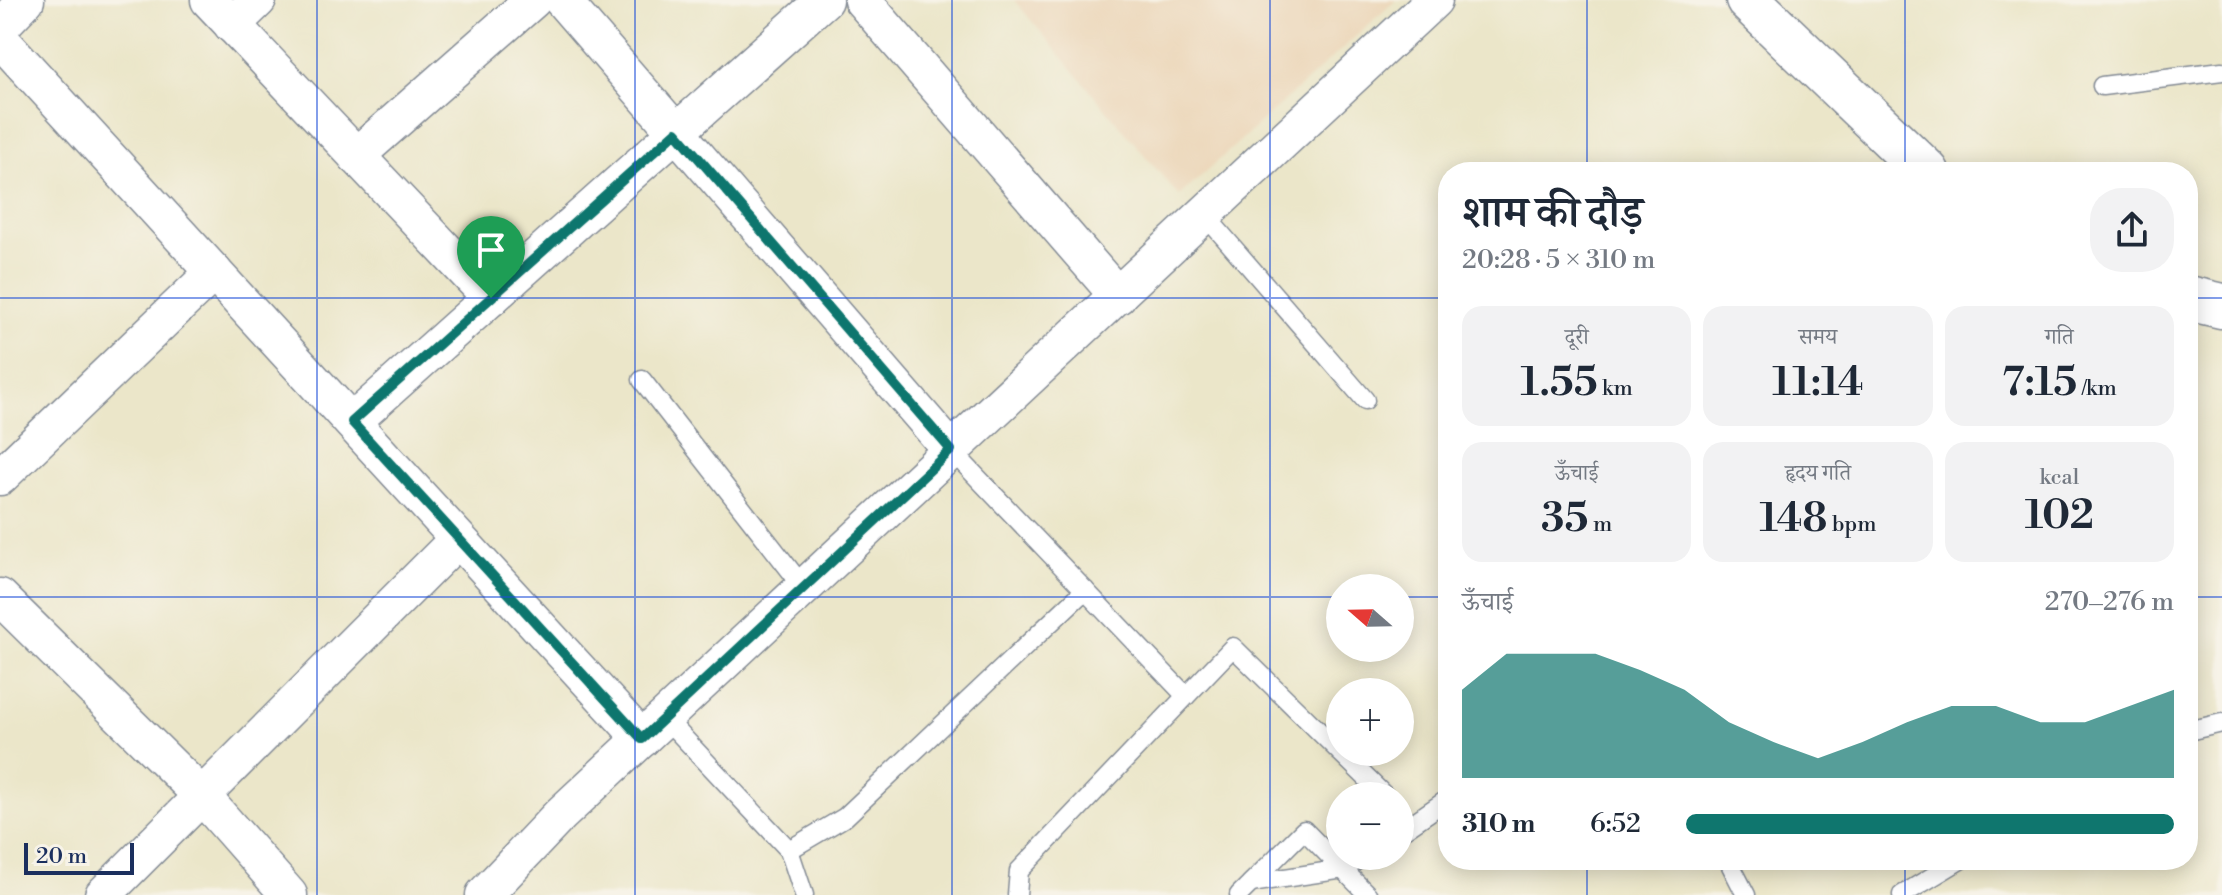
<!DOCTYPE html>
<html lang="hi">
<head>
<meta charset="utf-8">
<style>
  :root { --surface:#fff; --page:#f2f2f3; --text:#1f2937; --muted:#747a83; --accent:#0f766e }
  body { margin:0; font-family:"Libre Bodoni","Noto Serif Devanagari",serif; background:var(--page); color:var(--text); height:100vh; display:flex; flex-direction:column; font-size:30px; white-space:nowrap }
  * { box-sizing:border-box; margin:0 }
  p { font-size:26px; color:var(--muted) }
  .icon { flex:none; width:44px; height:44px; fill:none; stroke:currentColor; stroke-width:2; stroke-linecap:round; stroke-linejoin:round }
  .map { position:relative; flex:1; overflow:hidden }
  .side { position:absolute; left:1438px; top:162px; width:760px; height:708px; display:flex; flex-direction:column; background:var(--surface); border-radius:32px; box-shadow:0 4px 20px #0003 }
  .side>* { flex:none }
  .needle { width:52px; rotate:290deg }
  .controls { position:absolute; left:1326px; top:574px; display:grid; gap:16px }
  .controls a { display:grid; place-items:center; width:88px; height:88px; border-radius:50%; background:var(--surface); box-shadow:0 4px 20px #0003; font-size:40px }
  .scale { position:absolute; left:24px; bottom:20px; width:110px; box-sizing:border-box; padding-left:8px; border:4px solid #1b2f5e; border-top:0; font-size:22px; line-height:28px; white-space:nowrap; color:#1b2f5e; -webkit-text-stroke:6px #f7f3e8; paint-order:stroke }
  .pin { position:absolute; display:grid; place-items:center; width:68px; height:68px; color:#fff; margin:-82px -34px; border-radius:50% 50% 50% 0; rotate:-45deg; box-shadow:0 0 8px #0007 }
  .pin .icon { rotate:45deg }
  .round { display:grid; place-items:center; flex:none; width:84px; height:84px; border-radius:32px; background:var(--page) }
  .summary { display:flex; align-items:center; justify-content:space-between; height:136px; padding:0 24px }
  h1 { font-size:44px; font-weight:600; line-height:60px }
  .metrics { display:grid; grid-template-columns:repeat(3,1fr); gap:12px; height:136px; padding:8px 24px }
  .metrics div { display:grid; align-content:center; border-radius:20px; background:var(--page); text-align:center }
  .metrics b { font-size:40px; font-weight:600 }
  .metrics small { font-size:22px; font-weight:400 }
  .metrics p { font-size:22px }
  .chart { height:224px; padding:16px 24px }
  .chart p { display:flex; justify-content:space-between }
  .chart svg { width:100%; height:144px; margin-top:8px; fill:var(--accent); opacity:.7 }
  ul { padding:0 24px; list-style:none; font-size:26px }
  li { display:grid; grid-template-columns:128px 96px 1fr; align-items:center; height:60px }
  li i { height:20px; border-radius:10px; background:var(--accent) }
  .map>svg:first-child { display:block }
  .built { fill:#ecd7ba }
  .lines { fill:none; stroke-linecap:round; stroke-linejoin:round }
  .lane-casing { stroke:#838a94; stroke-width:21 }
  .street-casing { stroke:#838a94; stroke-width:39 }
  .secondary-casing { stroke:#838a94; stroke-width:47 }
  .lane { stroke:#fff; stroke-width:18 }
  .street { stroke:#fff; stroke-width:36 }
  .secondary { stroke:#fff; stroke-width:44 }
  .route-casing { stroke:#fff; stroke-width:16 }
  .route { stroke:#0f766e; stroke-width:10 }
  .grid { fill:none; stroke:#1d4ed8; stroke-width:2; stroke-opacity:0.55 }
</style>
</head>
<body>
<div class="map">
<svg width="2222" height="895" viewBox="0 0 2222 895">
  <rect width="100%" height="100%" fill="#f7f3e8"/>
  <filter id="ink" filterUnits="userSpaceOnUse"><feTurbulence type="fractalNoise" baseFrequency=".0125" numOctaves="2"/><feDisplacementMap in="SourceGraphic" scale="16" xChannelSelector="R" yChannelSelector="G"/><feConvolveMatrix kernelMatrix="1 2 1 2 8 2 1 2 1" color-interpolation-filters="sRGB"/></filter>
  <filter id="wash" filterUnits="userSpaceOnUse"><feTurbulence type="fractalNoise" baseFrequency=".006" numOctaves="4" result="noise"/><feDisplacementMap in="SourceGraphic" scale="32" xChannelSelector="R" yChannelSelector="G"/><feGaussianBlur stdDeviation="1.8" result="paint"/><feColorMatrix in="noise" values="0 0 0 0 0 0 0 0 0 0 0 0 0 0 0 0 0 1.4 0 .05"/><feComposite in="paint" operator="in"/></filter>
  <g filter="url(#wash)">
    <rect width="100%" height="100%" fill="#ebe6c9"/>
    <!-- built -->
    <path class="built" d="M 1014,0 L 1396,0 L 1179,196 Z"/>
  </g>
  <g filter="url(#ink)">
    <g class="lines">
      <defs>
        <g id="lane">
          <path d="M 2102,86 L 2222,71"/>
          <path d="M 1204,214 L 1365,400"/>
          <path d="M 642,380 L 804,588"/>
          <path d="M 951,450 L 1186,696"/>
          <path d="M 665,718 L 789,850 L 804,895"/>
          <path d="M 2188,731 L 2222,723"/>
          <path d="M 1340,752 L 1385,796"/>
          <path d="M 1400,832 L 1448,799"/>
          <path d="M 789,850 L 845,817 L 1085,590"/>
          <path d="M 1728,860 L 1746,895"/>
          <path d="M 1251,883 L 1344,869 L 1364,856"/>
          <path d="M 1017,895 L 1019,871 L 1233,647 L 1340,752"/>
          <path d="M 1239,895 L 1304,830 L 1368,895"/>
          <path d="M 1902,895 L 1960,860"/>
        </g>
        <g id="street">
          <path d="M 209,0 L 491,298"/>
          <path d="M 562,0 L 951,450"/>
          <path d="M 862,0 L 1118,296"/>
          <path d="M 232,25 L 258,0"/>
          <path d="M 0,27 L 26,0"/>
          <path d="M 0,39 L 642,739"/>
          <path d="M 356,156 L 533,0"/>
          <path d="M 352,422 L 824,0"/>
          <path d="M 0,477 L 214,272"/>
          <path d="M 0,597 L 202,796 L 289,895"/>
          <path d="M 103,895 L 458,539"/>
          <path d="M 484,895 L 560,815 L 1434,0"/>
        </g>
        <g id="secondary">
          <path d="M 1748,0 L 1927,172"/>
          <path d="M 2188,298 L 2222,306"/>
        </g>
      </defs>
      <!-- lane casing -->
      <use href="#lane" class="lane-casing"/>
      <!-- street casing -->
      <use href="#street" class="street-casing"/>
      <!-- secondary casing -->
      <use href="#secondary" class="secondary-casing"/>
      <!-- lane -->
      <use href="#lane" class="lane"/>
      <!-- street -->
      <use href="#street" class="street"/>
      <!-- secondary -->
      <use href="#secondary" class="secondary"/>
    </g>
  </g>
  <g class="lines" filter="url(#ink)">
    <defs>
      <path id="route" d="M 676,132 L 951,450 L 642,739 L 352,422 Z"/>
    </defs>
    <!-- route casing -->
    <use href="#route" class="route-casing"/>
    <!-- route -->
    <use href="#route" class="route"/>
  </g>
  <!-- grid -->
  <path class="grid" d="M 317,0 L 317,895M 635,0 L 635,895M 952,0 L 952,895M 1270,0 L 1270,895M 1587,0 L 1587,172M 1905,0 L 1905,172M 0,298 L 1448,298M 2188,298 L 2222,298M 0,597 L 1340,597M 1400,597 L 1448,597M 2188,597 L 2222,597M 1587,860 L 1587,895M 1905,860 L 1905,895"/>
</svg>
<div class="controls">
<a><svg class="needle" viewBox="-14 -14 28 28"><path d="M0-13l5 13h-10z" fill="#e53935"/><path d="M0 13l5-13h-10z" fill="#747a83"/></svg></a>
<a>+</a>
<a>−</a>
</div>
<div class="scale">20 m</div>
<div class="pin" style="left:491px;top:298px;background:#1e9e55"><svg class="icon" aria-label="arrive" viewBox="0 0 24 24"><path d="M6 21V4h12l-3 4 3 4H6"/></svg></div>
<section class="side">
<div class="summary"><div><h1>शाम की दौड़</h1><p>20:28 · 5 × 310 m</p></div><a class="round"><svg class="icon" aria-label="share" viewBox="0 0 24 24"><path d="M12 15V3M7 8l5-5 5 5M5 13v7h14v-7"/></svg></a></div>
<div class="metrics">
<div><p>दूरी</p><b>1.55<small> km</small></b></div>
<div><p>समय</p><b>11:14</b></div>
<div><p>गति</p><b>7:15<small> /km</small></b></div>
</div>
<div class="metrics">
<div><p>ऊँचाई</p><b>35<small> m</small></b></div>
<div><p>हृदय गति</p><b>148<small> bpm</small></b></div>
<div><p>kcal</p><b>102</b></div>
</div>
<div class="chart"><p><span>ऊँचाई</span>270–276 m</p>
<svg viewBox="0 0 160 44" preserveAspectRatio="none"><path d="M0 44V17L10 6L20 6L30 6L40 11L50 17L60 27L70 33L80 38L90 33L100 27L110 22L120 22L130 27L140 27L150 22L160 17V44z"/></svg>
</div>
<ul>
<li><b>310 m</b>6:52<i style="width:100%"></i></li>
</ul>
</section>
</div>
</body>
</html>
